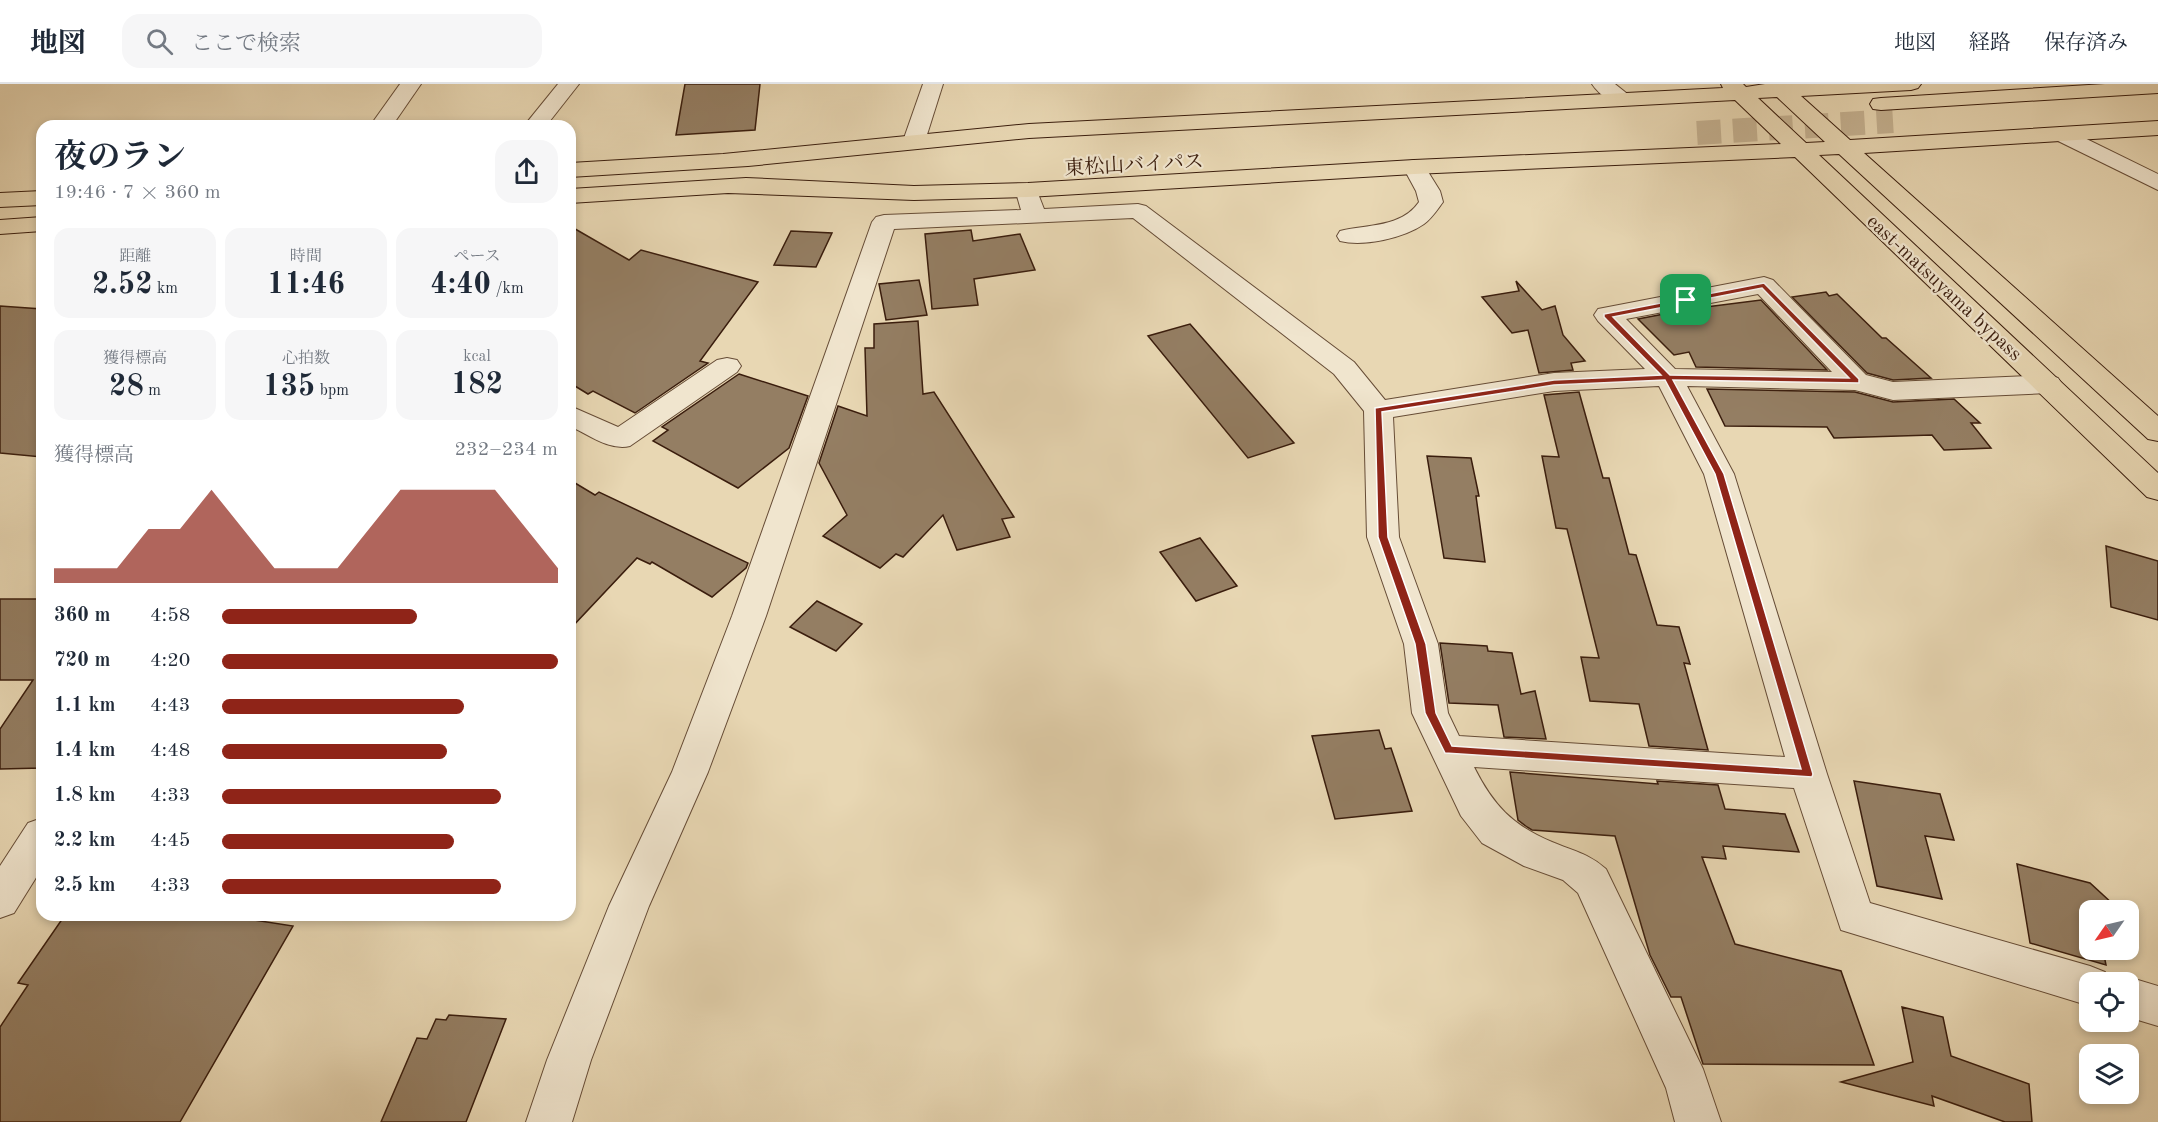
<!DOCTYPE html>
<html lang="ja">
<head>
<meta charset="utf-8">
<style>
  :root { --surface:#fff; --page:#f6f6f7; --text:#1f2937; --muted:#747a83; --line:#e0e1e3; --accent:#8f2418 }
  body { margin:0; font-family:"Old Standard TT","Noto Serif JP",serif; background:var(--page); color:var(--text); height:100vh; display:flex; flex-direction:column; font-size:22px; white-space:nowrap }
  * { box-sizing:border-box; margin:0 }
  p { font-size:20px; color:var(--muted) }
  .icon { flex:none; width:33px; height:33px; fill:none; stroke:currentColor; stroke-width:2; stroke-linecap:round; stroke-linejoin:round }
  .map { position:relative; flex:1; overflow:hidden }
  .drawer { position:absolute; left:36px; top:36px; width:540px; height:801px; display:flex; flex-direction:column; background:var(--surface); border-radius:18px; box-shadow:0 3px 9px #0003 }
  .drawer>* { flex:none }
  .needle { width:39px; rotate:236deg }
  .tools { position:absolute; left:2079px; top:816px; display:grid; gap:12px }
  .tools a { display:grid; place-items:center; width:60px; height:60px; border-radius:12px; background:var(--surface); box-shadow:0 3px 9px #0003; font-size:30px }
  .pin { position:absolute; display:grid; place-items:center; width:51px; height:51px; color:#fff; margin:-26px; border-radius:12px; box-shadow:0 3px 9px #0006 }
  .round { display:grid; place-items:center; flex:none; width:63px; height:63px; border-radius:18px; background:var(--page) }
  .headline { display:flex; align-items:center; justify-content:space-between; height:102px; padding:0 18px }
  h1 { font-size:33px; font-weight:700; line-height:45px }
  .figures { display:grid; grid-template-columns:repeat(3,1fr); gap:9px; height:102px; padding:6px 18px }
  .figures div { display:grid; align-content:center; border-radius:15px; background:var(--page); text-align:center }
  .figures b { font-size:30px; font-weight:700 }
  .figures small { font-size:16px; font-weight:400 }
  .figures p { font-size:16px }
  .chart { height:168px; padding:12px 18px }
  .chart p { display:flex; justify-content:space-between }
  .chart svg { width:100%; height:108px; margin-top:6px; fill:var(--accent); opacity:.7 }
  ul { padding:0 18px; list-style:none; font-size:20px }
  li { display:grid; grid-template-columns:96px 72px 1fr; align-items:center; height:45px }
  li i { height:15px; border-radius:8px; background:var(--accent) }
  header { display:flex; align-items:center; gap:36px; box-sizing:border-box; height:84px; padding:0 30px; background:var(--surface); border-bottom:2px solid var(--line) }
  header strong { font-size:28px }
  nav { display:flex; gap:33px; margin-inline-start:auto; font-size:21px }
  .search { width:420px; height:54px; background:var(--page); display:flex; align-items:center; gap:15px; box-sizing:border-box; padding:0 21px; border-radius:18px; color:var(--muted); font-size:22px }
  .map>svg:first-child { display:block }
  .building { fill:#947e63; stroke:#3a1d0d; stroke-width:1.5 }
  .lines { fill:none; stroke-linecap:round; stroke-linejoin:round }
  .trunk-tunnel { stroke:#c5b292; stroke-width:24; stroke-dasharray:24 12; stroke-linecap:butt }
  .minor-casing { stroke:#664c36; stroke-width:2 }
  .tertiary-casing { stroke:#664c36; stroke-width:2 }
  .trunk-casing { stroke:#3a1d0d; stroke-width:2 }
  .minor { fill:#f0e5ce; fill-rule:evenodd }
  .tertiary { fill:#f0e5ce; fill-rule:evenodd }
  .trunk { fill:#e8d7b3; fill-rule:evenodd }
  .route { fill:#8f2418; stroke:#fff; stroke-width:1.5; fill-rule:evenodd }
  .labels { text-anchor:middle; stroke-width:4.5; stroke-linejoin:round; paint-order:stroke }
  .far-street-label { font-size:20px; fill:#3a1d0d; stroke:#f0e5ce }
</style>
</head>
<body>
<header>
<strong>地図</strong>
<div class="search"><svg class="icon" aria-label="search" viewBox="0 0 24 24"><circle cx="10" cy="10" r="6"/><path d="M15 15l6 6"/></svg>ここで検索</div>
<nav><a>地図</a><a>経路</a><a>保存済み</a></nav>
</header>
<div class="map">
<svg width="2158" height="1038" viewBox="0 0 2158 1038">
  <rect width="100%" height="100%" fill="#e8d7b3"/>
  <filter id="stains"><feTurbulence type="fractalNoise" baseFrequency=".00333" numOctaves="4"/><feColorMatrix values="0 0 0 0 .2 0 0 0 0 .09 0 0 0 0 .02 0 0 0 .5 -.17"/></filter>
  <radialGradient id="worn" r=".72"><stop offset=".6" stop-color="#630" stop-opacity="0"/><stop offset="1" stop-color="#630" stop-opacity=".3"/></radialGradient>
  <!-- building -->
  <g class="building">
    <path d="M 685,0 L 760,0 L 755,46 L 676,51 Z"/>
    <path d="M 570,142 L 629,176 L 641,166 L 758,198 L 700,277 L 708,279 L 635,329 L 593,307 L 588,310 L 570,299 Z"/>
    <path d="M 971,146 L 973,157 L 1020,150 L 1035,186 L 974,195 L 978,221 L 932,225 L 925,150 Z"/>
    <path d="M 791,147 L 832,149 L 816,183 L 774,181 Z"/>
    <path d="M 919,196 L 927,231 L 886,236 L 879,200 Z"/>
    <path d="M 1516,197 L 1542,226 L 1555,222 L 1563,251 L 1585,277 L 1571,279 L 1573,286 L 1539,289 L 1528,246 L 1512,249 L 1482,213 L 1519,207 Z"/>
    <path d="M 1826,208 L 1829,212 L 1837,210 L 1882,254 L 1886,254 L 1931,294 L 1893,296 L 1867,289 L 1792,213 Z"/>
    <path d="M 1761,216 L 1827,286 L 1696,283 L 1689,268 L 1674,271 L 1638,235 L 1690,225 Z"/>
    <path d="M 0,222 L 42,225 L 42,373 L 0,369 Z"/>
    <path d="M 918,237 L 923,310 L 934,308 L 1014,433 L 1002,435 L 1010,453 L 957,466 L 943,431 L 903,473 L 896,470 L 880,484 L 823,452 L 847,431 L 819,379 L 838,322 L 867,332 L 865,264 L 874,264 L 874,240 Z"/>
    <path d="M 1190,240 L 1294,359 L 1248,374 L 1148,252 Z"/>
    <path d="M 739,290 L 808,312 L 789,364 L 738,404 L 653,357 L 668,346 L 662,343 Z"/>
    <path d="M 1707,305 L 1855,308 L 1893,318 L 1954,315 L 1980,339 L 1971,339 L 1991,364 L 1944,366 L 1932,351 L 1834,354 L 1827,343 L 1725,342 Z"/>
    <path d="M 1579,308 L 1603,394 L 1609,394 L 1629,470 L 1636,471 L 1657,541 L 1679,543 L 1690,580 L 1684,579 L 1708,666 L 1649,662 L 1639,620 L 1590,617 L 1581,573 L 1599,574 L 1567,445 L 1556,444 L 1542,372 L 1559,373 L 1544,311 Z"/>
    <path d="M 1427,372 L 1471,374 L 1479,412 L 1476,412 L 1485,478 L 1444,474 Z"/>
    <path d="M 570,396 L 595,411 L 599,408 L 748,479 L 746,484 L 712,513 L 652,478 L 650,480 L 637,474 L 570,545 Z"/>
    <path d="M 1200,454 L 1237,502 L 1196,517 L 1160,468 Z"/>
    <path d="M 2106,462 L 2158,477 L 2158,536 L 2111,523 Z"/>
    <path d="M 0,515 L 42,515 L 42,684 L 0,685 L 0,645 L 33,596 L 0,596 Z"/>
    <path d="M 817,517 L 862,540 L 836,567 L 790,543 Z"/>
    <path d="M 1440,559 L 1487,562 L 1488,567 L 1512,569 L 1521,610 L 1535,607 L 1546,655 L 1504,653 L 1498,621 L 1449,619 Z"/>
    <path d="M 1379,646 L 1385,665 L 1391,664 L 1412,727 L 1335,735 L 1312,652 Z"/>
    <path d="M 1510,688 L 1658,700 L 1657,697 L 1718,701 L 1725,725 L 1785,730 L 1799,768 L 1723,762 L 1726,775 L 1702,773 L 1735,860 L 1841,887 L 1874,981 L 1703,980 L 1681,913 L 1671,913 L 1650,871 L 1615,752 L 1532,746 L 1527,743 L 1518,736 Z"/>
    <path d="M 1854,697 L 1940,710 L 1954,756 L 1925,752 L 1942,815 L 1877,802 Z"/>
    <path d="M 2017,780 L 2090,799 L 2114,821 L 2105,826 L 2090,826 L 2090,866 L 2103,866 L 2106,881 L 2030,859 Z"/>
    <path d="M 65,831 L 222,831 L 293,842 L 180,1038 L 0,1038 L 0,943 L 28,901 L 18,899 Z"/>
    <path d="M 1902,923 L 1943,933 L 1951,972 L 2029,1000 L 2032,1038 L 2005,1038 L 1932,1012 L 1934,1022 L 1841,998 L 1913,978 Z"/>
    <path d="M 449,931 L 506,935 L 466,1038 L 381,1038 L 417,954 L 427,955 L 436,935 L 446,936 Z"/>
  </g>
  <g class="lines">
    <!-- trunk-tunnel -->
    <path class="trunk-tunnel" d="M 1697,49 L 1893,37"/>
    <defs>
      <g id="minor">
        <path d="M 400,0 L 421,0 L 392,42 L 370,42 Z"/>
        <path d="M 923,0 L 943,0 L 925,57 L 922,62 L 914,64 L 906,62 L 903,57 Z"/>
        <path d="M 1592,0 L 1615,0 L 1635,16 L 1631,20 C 1617,24 1600,12 1592,0 Z"/>
        <path d="M 2062,43 L 2158,90 L 2158,106 L 2054,55 L 2051,50 L 2054,45 Z"/>
        <path d="M 1414,76 L 1422,78 L 1440,107 L 1443,118 C 1437,126 1432,134 1424,140 C 1404,154 1364,163 1340,157 L 1337,152 L 1340,147 C 1368,140 1401,144 1419,118 L 1416,107 L 1403,83 L 1406,78 Z"/>
        <path d="M 1029,105 L 1037,107 L 1044,125 L 1138,120 L 1146,122 L 1354,278 L 1385,316 L 1554,289 L 1645,285 L 1598,237 L 1594,231 L 1598,225 L 1764,193 L 1773,196 L 1866,291 L 1893,298 L 2048,291 L 2058,294 L 2062,300 L 2058,306 L 2048,309 L 1893,316 L 1855,306 L 1687,302 L 1734,390 L 1827,690 L 1870,819 L 2090,882 L 2105,888 L 2109,898 L 2090,898 L 2090,922 L 1841,846 L 1794,704 L 1474,683 C 1493,721 1512,741 1552,758 C 1573,767 1588,769 1606,785 L 1703,985 L 1721,1038 L 1675,1038 L 1666,1004 L 1578,809 L 1563,796 L 1524,782 L 1482,759 L 1461,732 L 1412,629 L 1404,560 L 1367,453 L 1364,327 L 1334,290 L 1133,134 L 894,145 L 766,532 L 708,688 L 649,822 L 591,976 L 572,1038 L 526,1038 L 547,976 L 609,822 L 672,688 L 732,532 L 872,138 L 876,133 L 884,131 L 1021,126 L 1017,112 L 1021,107 ZM 1758,210 L 1832,288 L 1675,285 L 1626,235 ZM 1659,302 L 1704,390 L 1785,673 L 1459,652 L 1448,629 L 1438,560 L 1399,453 L 1393,333 L 1554,307 Z"/>
        <path d="M 727,274 L 737,276 L 741,282 L 737,288 L 630,362 C 610,367 589,351 570,342 L 570,322 L 618,343 L 717,276 Z"/>
        <path d="M 2128,893 L 2158,902 L 2158,942 L 2128,933 L 2128,898 L 2114,898 Z"/>
      </g>
      <g id="tertiary">
        <path d="M 558,0 L 579,0 L 546,42 L 524,42 Z"/>
        <path d="M 42,734 L 42,784 L 14,829 L 0,834 L 0,782 L 28,739 Z"/>
      </g>
      <g id="trunk">
        <path d="M 1721,0 L 1743,0 L 1746,3 L 1765,0 L 1921,0 L 1918,4 L 1911,6 L 1801,12 L 1850,56 L 2158,37 L 2158,51 L 1864,69 L 2158,332 L 2158,357 L 2148,355 L 1839,70 L 1819,71 L 2158,389 L 2158,416 L 2147,413 L 1795,73 L 1414,90 L 1028,113 L 914,116 L 728,109 L 570,119 L 570,105 L 746,94 L 914,102 L 1028,99 L 1414,76 L 1781,60 L 1735,16 L 1029,54 L 748,82 L 570,93 L 570,79 L 723,70 L 1029,40 L 1723,4 ZM 1777,13 L 1825,58 L 1806,59 L 1758,14 Z"/>
        <path d="M 2105,0 L 2158,0 L 2158,9 L 1881,26 L 1873,25 L 1870,20 L 1873,15 L 1881,14 Z"/>
        <path d="M 42,107 L 42,121 L 0,123 L 0,109 Z"/>
        <path d="M 42,133 L 42,147 L 0,150 L 0,136 Z"/>
      </g>
    </defs>
    <!-- minor casing -->
    <use href="#minor" class="minor-casing"/>
    <!-- tertiary casing -->
    <use href="#tertiary" class="tertiary-casing"/>
    <!-- trunk casing -->
    <use href="#trunk" class="trunk-casing"/>
    <!-- minor -->
    <use href="#minor" class="minor"/>
    <!-- tertiary -->
    <use href="#tertiary" class="tertiary"/>
    <!-- trunk -->
    <use href="#trunk" class="trunk"/>
  </g>
  <!-- route -->
  <path class="route" d="M 1764,199 L 1859,295 L 1859,299 L 1673,296 L 1724,390 L 1813,690 L 1812,693 L 1445,669 L 1425,629 L 1415,560 L 1378,453 L 1375,324 L 1554,296 L 1661,291 L 1604,233 L 1604,230 ZM 1762,204 L 1849,294 L 1670,291 L 1613,233 ZM 1665,296 L 1715,390 L 1801,685 L 1452,662 L 1436,629 L 1426,560 L 1388,453 L 1382,328 L 1554,301 Z"/>
  <g class="labels">
    <!-- far-street labels -->
    <g class="far-street-label">
      <text transform="translate(1134 80) rotate(-3)" y="7">東松山バイパス</text>
      <text transform="translate(1945 203) rotate(43)" y="7">east-matsuyama bypass</text>
    </g>
  </g>
  <rect width="100%" height="100%" filter="url(#stains)"/>
  <rect width="100%" height="100%" fill="url(#worn)"/>
</svg>
<div class="tools">
<a><svg class="needle" viewBox="-14 -14 28 28"><path d="M0-13l5 13h-10z" fill="#e53935"/><path d="M0 13l5-13h-10z" fill="#747a83"/></svg></a>
<a><svg class="icon" aria-label="locate" viewBox="0 0 24 24"><circle cx="12" cy="12" r="6"/><path d="M12 2v4M12 18v4M2 12h4M18 12h4"/></svg></a>
<a><svg class="icon" aria-label="layers" viewBox="0 0 24 24"><path d="M12 4l9 5-9 5-9-5zM3 14l9 5 9-5"/></svg></a>
</div>
<div class="pin" style="left:1686px;top:216px;background:#1e9e55"><svg class="icon" aria-label="arrive" viewBox="0 0 24 24"><path d="M6 21V4h12l-3 4 3 4H6"/></svg></div>
<section class="drawer">
<div class="headline"><div><h1>夜のラン</h1><p>19:46 · 7 × 360 m</p></div><a class="round"><svg class="icon" aria-label="share" viewBox="0 0 24 24"><path d="M12 15V3M7 8l5-5 5 5M5 13v7h14v-7"/></svg></a></div>
<div class="figures">
<div><p>距離</p><b>2.52<small> km</small></b></div>
<div><p>時間</p><b>11:46</b></div>
<div><p>ペース</p><b>4:40<small> /km</small></b></div>
</div>
<div class="figures">
<div><p>獲得標高</p><b>28<small> m</small></b></div>
<div><p>心拍数</p><b>135<small> bpm</small></b></div>
<div><p>kcal</p><b>182</b></div>
</div>
<div class="chart"><p><span>獲得標高</span>232–234 m</p>
<svg viewBox="0 0 160 44" preserveAspectRatio="none"><path d="M0 44V38L10 38L20 38L30 22L40 22L50 6L60 22L70 38L80 38L90 38L100 22L110 6L120 6L130 6L140 6L150 22L160 38V44z"/></svg>
</div>
<ul>
<li><b>360 m</b>4:58<i style="width:58%"></i></li>
<li><b>720 m</b>4:20<i style="width:100%"></i></li>
<li><b>1.1 km</b>4:43<i style="width:72%"></i></li>
<li><b>1.4 km</b>4:48<i style="width:67%"></i></li>
<li><b>1.8 km</b>4:33<i style="width:83%"></i></li>
<li><b>2.2 km</b>4:45<i style="width:69%"></i></li>
<li><b>2.5 km</b>4:33<i style="width:83%"></i></li>
</ul>
</section>
</div>
</body>
</html>
